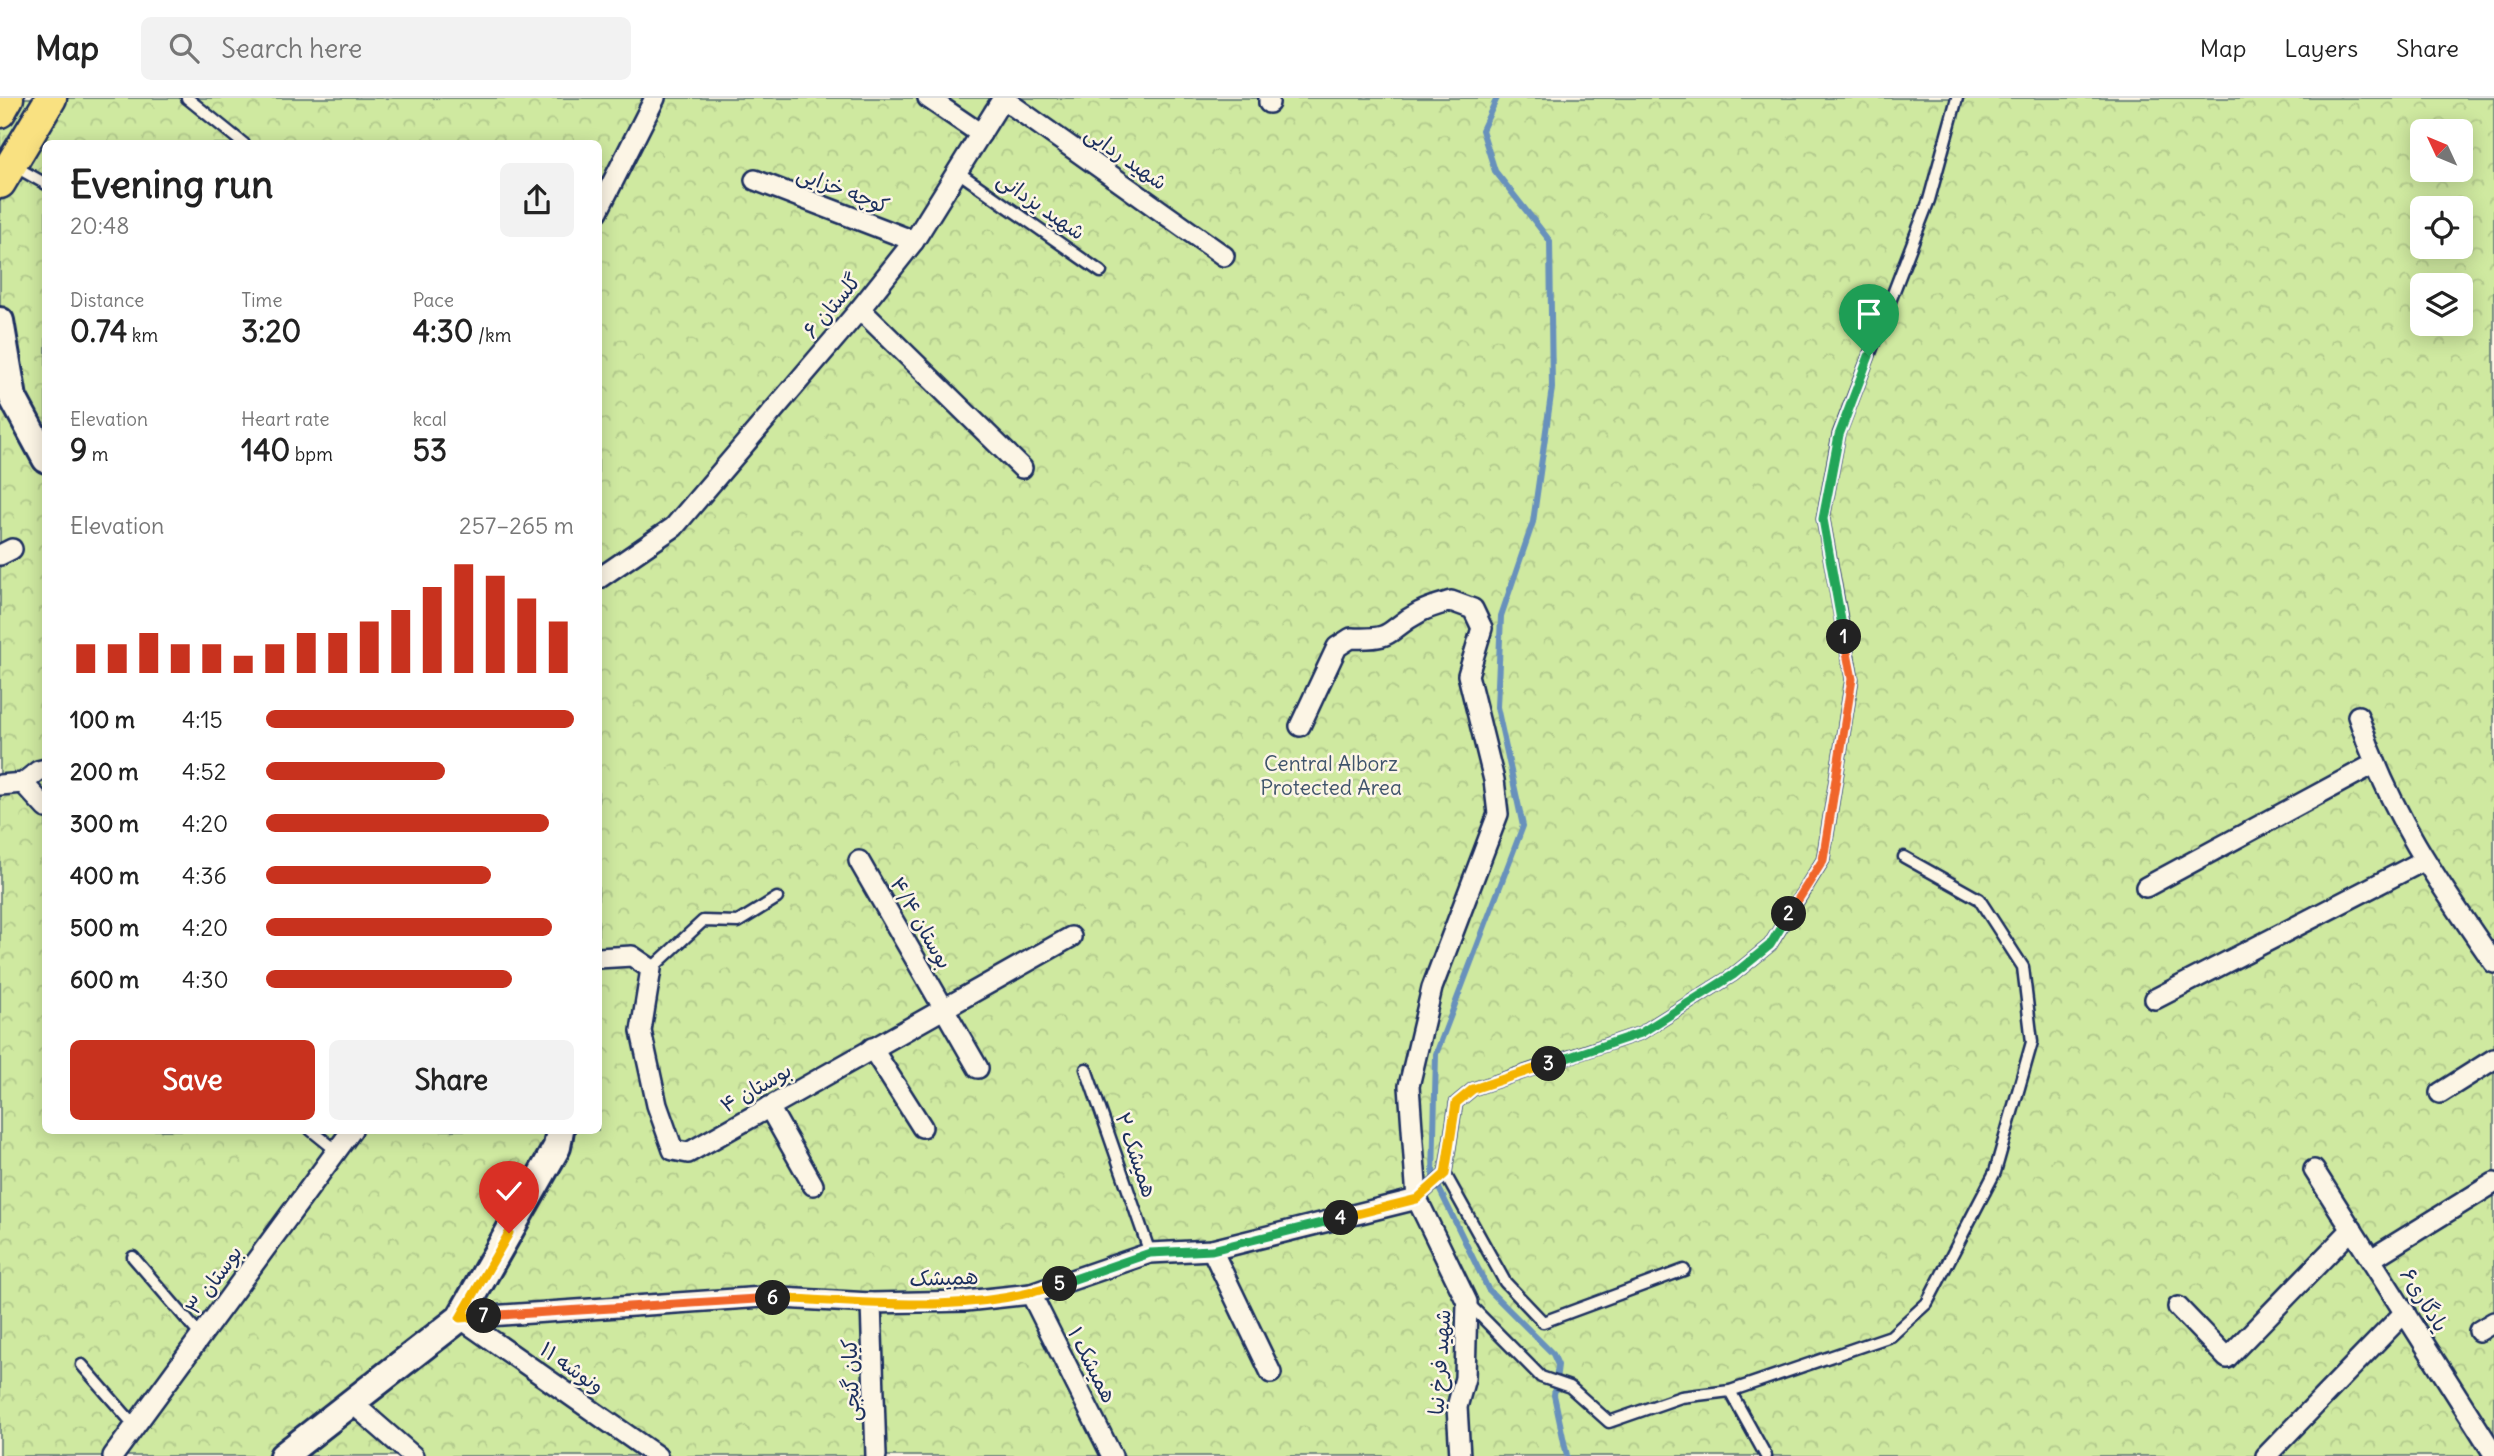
<!DOCTYPE html>
<html lang="en">
<head>
<meta charset="utf-8">
<style>
  :root { --surface:#fff; --page:#f2f2f2; --text:#222; --muted:#767676; --line:#e0e0e0; --accent:#c8321e }
  body { margin:0; font-family:Delius,"Playpen Sans Arabic",sans-serif; background:var(--page); color:var(--text); height:100vh; display:flex; flex-direction:column; font-size:26px; white-space:nowrap }
  * { box-sizing:border-box; margin:0 }
  p { font-size:23px; color:var(--muted) }
  .icon { flex:none; width:38px; height:38px; fill:none; stroke:currentColor; stroke-width:2; stroke-linecap:round; stroke-linejoin:round }
  .map { position:relative; flex:1; overflow:hidden }
  .sheet { position:absolute; left:42px; top:42px; width:560px; height:994px; display:flex; flex-direction:column; background:var(--surface); border-radius:10px; box-shadow:0 4px 18px #0003 }
  .sheet>* { flex:none }
  .needle { width:46px; rotate:314deg }
  .fabs { position:absolute; left:2410px; top:21px; display:grid; gap:14px }
  .fabs a { display:grid; place-items:center; width:63px; height:63px; border-radius:10px; background:var(--surface); box-shadow:0 4px 18px #0003; font-size:35px }
  .pin { position:absolute; display:grid; place-items:center; width:60px; height:60px; color:#fff; margin:-72px -30px; border-radius:50% 50% 50% 0; rotate:-45deg; box-shadow:0 0 7px #0007 }
  .pin .icon { rotate:45deg }
  .km { position:absolute; width:35px; height:35px; margin:-18px; border-radius:50%; background:#222; color:#fff; font-size:19px; line-height:35px; text-align:center }
  .round { display:grid; place-items:center; flex:none; width:74px; height:74px; border-radius:10px; background:var(--page) }
  .headline { display:flex; align-items:center; justify-content:space-between; height:119px; padding:0 28px }
  h1 { font-size:38px; font-weight:800; line-height:52px }
  .metrics { display:grid; grid-template-columns:repeat(3,1fr); gap:10px; height:119px; padding:7px 28px }
  .metrics div { display:grid; align-content:center }
  .metrics b { font-size:30px; font-weight:800 }
  .metrics small { font-size:19px; font-weight:400 }
  .metrics p { font-size:19px }
  .chart { height:196px; padding:14px 28px }
  .chart p { display:flex; justify-content:space-between }
  .chart svg { width:100%; height:126px; margin-top:7px; stroke:var(--accent); stroke-width:6 }
  .primary-button { display:flex; gap:14px; margin-top:auto; padding:14px 28px }
  .primary-button a { flex:1; height:80px; border-radius:10px; background:var(--accent); color:#fff; font-size:28px; font-weight:800; line-height:80px; text-align:center }
  .primary-button a+a { background:var(--page); color:var(--text) }
  ul { padding:0 28px; list-style:none; font-size:23px }
  li { display:grid; grid-template-columns:112px 84px 1fr; align-items:center; height:52px }
  li i { height:18px; border-radius:9px; background:var(--accent) }
  header { display:flex; align-items:center; gap:42px; box-sizing:border-box; height:98px; padding:0 35px; background:var(--surface); border-bottom:2px solid var(--line) }
  header strong { font-size:33px }
  nav { display:flex; gap:38px; margin-inline-start:auto; font-size:24px }
  .search { width:490px; height:63px; background:var(--page); display:flex; align-items:center; gap:18px; box-sizing:border-box; padding:0 24px; border-radius:10px; color:var(--muted); font-size:26px }
  .map>svg:first-child { display:block }
  .park { fill:url(#park-crowns); stroke:#758c7f; stroke-width:2; fill-rule:evenodd }
  .lines { fill:none; stroke-linecap:round; stroke-linejoin:round }
  .stream { stroke:#6791bc; stroke-width:6 }
  .lane-casing { stroke:#1b2f5e; stroke-width:15 }
  .street-casing { stroke:#1b2f5e; stroke-width:24 }
  .secondary-casing { stroke:#1b2f5e; stroke-width:32 }
  .primary-casing { stroke:#1b2f5e; stroke-width:35 }
  .lane { stroke:#fcf5e5; stroke-width:10 }
  .street { stroke:#fcf5e5; stroke-width:19 }
  .secondary { stroke:#fcf5e5; stroke-width:26 }
  .primary { stroke:#f9e181; stroke-width:30 }
  .split-1-casing { stroke:#fff; stroke-width:14 }
  .split-2-casing { stroke:#fff; stroke-width:14 }
  .split-3-casing { stroke:#fff; stroke-width:14 }
  .split-4-casing { stroke:#fff; stroke-width:14 }
  .split-5-casing { stroke:#fff; stroke-width:14 }
  .split-6-casing { stroke:#fff; stroke-width:14 }
  .split-7-casing { stroke:#fff; stroke-width:14 }
  .split-8-casing { stroke:#fff; stroke-width:14 }
  .split-1 { stroke:#22a559; stroke-width:9 }
  .split-2 { stroke:#f0652b; stroke-width:9 }
  .split-3 { stroke:#22a559; stroke-width:9 }
  .split-4 { stroke:#f5b400; stroke-width:9 }
  .split-5 { stroke:#22a559; stroke-width:9 }
  .split-6 { stroke:#f5b400; stroke-width:9 }
  .split-7 { stroke:#f0652b; stroke-width:9 }
  .split-8 { stroke:#f5b400; stroke-width:9 }
  .labels { text-anchor:middle; stroke-width:5; stroke-linejoin:round; paint-order:stroke }
  .street-label { font-size:21px; fill:#1b2f5e; stroke:#fcf5e5 }
  .park-label { font-size:21px; fill:#3f546b; stroke:#fcf5e5 }
</style>
</head>
<body>
<header>
<strong>Map</strong>
<div class="search"><svg class="icon" aria-label="search" viewBox="0 0 24 24"><circle cx="10" cy="10" r="6"/><path d="M15 15l6 6"/></svg>Search here</div>
<nav><a>Map</a><a>Layers</a><a>Share</a></nav>
</header>
<div class="map">
<svg width="2494" height="1358" viewBox="0 0 2494 1358">
  <defs>
    <pattern id="park-crowns" width="20" height="18" patternUnits="userSpaceOnUse" patternTransform="scale(1.75)"><rect width="20" height="18" fill="#cfe9a0"/><path d="M2 6a3 3 0 1 1 6 0M12 15a3 3 0 1 1 6 0" fill="none" stroke="#b1c88c"/></pattern>
  </defs>
  <rect width="100%" height="100%" fill="#fcf5e5"/>
  <filter id="ink" filterUnits="userSpaceOnUse"><feTurbulence type="fractalNoise" baseFrequency=".0143" numOctaves="2"/><feDisplacementMap in="SourceGraphic" scale="14" xChannelSelector="R" yChannelSelector="G"/><feConvolveMatrix kernelMatrix="1 2 1 2 8 2 1 2 1" color-interpolation-filters="sRGB"/></filter>
  <g filter="url(#ink)">
    <!-- park -->
    <path class="park" d="M 0,0 L 2494,0 L 2494,1358 L 0,1358 ZM 2422,33 L 2460,33 L 2460,72 L 2422,72 ZM 46,46 L 598,46 L 598,1032 L 46,1032 ZM 2422,110 L 2460,110 L 2460,149 L 2422,149 ZM 2422,187 L 2460,187 L 2460,226 L 2422,226 Z"/>
    <g class="lines">
      <!-- stream -->
      <path class="stream" d="M 1497,0 L 1482,32 L 1495,73 L 1550,143 L 1552,290 L 1533,424 L 1501,518 L 1497,609 L 1523,728 L 1436,956 L 1433,1078 L 1488,1191 L 1553,1256 L 1558,1267 L 1554,1297 L 1567,1358"/>
      <defs>
        <g id="lane">
          <path d="M 187,0 L 244,46"/>
          <path d="M 14,68 L 46,86"/>
          <path d="M 958,74 L 1101,174"/>
          <path d="M 651,871 L 703,823 L 738,824 L 777,800"/>
          <path d="M 1086,971 L 1150,1155"/>
          <path d="M 311,1032 L 337,1053"/>
          <path d="M 1417,1101 L 1445,1076"/>
          <path d="M 133,1159 L 201,1238"/>
          <path d="M 1684,1172 L 1543,1224 L 1505,1184 L 1445,1076 L 1456,1005 L 1473,991 L 1641,935 L 1733,877 L 1770,847 L 1823,762 L 1852,581 L 1823,421 L 1839,336 L 1929,102 L 1957,0"/>
          <path d="M 1467,1204 L 1541,1279 L 1570,1289 L 1609,1324 L 1681,1299 L 1730,1293 L 1891,1238 L 1927,1205 L 1995,1074 L 2032,944 L 2023,869 L 1979,801 L 1904,759"/>
          <path d="M 82,1267 L 135,1328"/>
          <path d="M 1730,1293 L 1766,1358"/>
        </g>
        <g id="street">
          <path d="M 928,0 L 981,36"/>
          <path d="M 1002,0 L 1224,158"/>
          <path d="M 1269,5 L 1269,0"/>
          <path d="M 755,82 L 914,143"/>
          <path d="M 598,113 L 655,0"/>
          <path d="M 860,211 L 1022,370"/>
          <path d="M 0,457 L 12,451"/>
          <path d="M 598,481 L 674,429 L 860,211 L 914,143 L 1003,0"/>
          <path d="M 2358,618 C 2389,714 2437,783 2494,865"/>
          <path d="M 1300,628 L 1337,549 L 1351,540 C 1398,542 1385,532 1420,514 C 1429,509 1441,506 1451,503 L 1473,511 L 1482,530 L 1468,577 L 1494,682 L 1498,716 L 1432,890 L 1409,988 L 1417,1101 L 1467,1204 L 1465,1280 L 1457,1309 L 1460,1358"/>
          <path d="M 23,685 L 46,710"/>
          <path d="M 0,687 L 23,685 L 38,673 L 46,671"/>
          <path d="M 859,763 L 978,970"/>
          <path d="M 2146,789 L 2374,666"/>
          <path d="M 598,860 L 632,858 L 651,871 L 641,933 L 657,1007 L 673,1052 L 688,1055 L 1071,839"/>
          <path d="M 2155,901 L 2423,763"/>
          <path d="M 872,950 L 922,1029"/>
          <path d="M 2440,995 L 2494,961"/>
          <path d="M 769,1009 L 813,1087"/>
          <path d="M 2314,1072 L 2494,1356"/>
          <path d="M 1212,1152 L 1271,1275"/>
          <path d="M 2371,1161 L 2494,1085"/>
          <path d="M 1031,1196 L 1112,1358"/>
          <path d="M 871,1205 L 876,1358"/>
          <path d="M 2178,1209 L 2227,1260 L 2352,1131"/>
          <path d="M 460,1220 L 763,1199 L 871,1205 L 966,1203 L 1031,1196 L 1150,1155 L 1212,1152 L 1417,1101"/>
          <path d="M 460,1220 L 657,1358"/>
          <path d="M 2479,1233 L 2494,1224"/>
          <path d="M 351,1304 L 413,1358"/>
          <path d="M 113,1358 L 352,1032"/>
          <path d="M 2266,1358 L 2405,1214"/>
        </g>
        <g id="secondary">
          <path d="M 0,223 L 13,300 L 46,361"/>
          <path d="M 283,1358 L 460,1220 L 557,1049 L 560,1032"/>
        </g>
        <g id="primary">
          <path d="M 0,14 L 8,0"/>
          <path d="M 0,85 L 51,0"/>
        </g>
      </defs>
      <!-- lane casing -->
      <use href="#lane" class="lane-casing"/>
      <!-- street casing -->
      <use href="#street" class="street-casing"/>
      <!-- secondary casing -->
      <use href="#secondary" class="secondary-casing"/>
      <!-- primary casing -->
      <use href="#primary" class="primary-casing"/>
      <!-- lane -->
      <use href="#lane" class="lane"/>
      <!-- street -->
      <use href="#street" class="street"/>
      <!-- secondary -->
      <use href="#secondary" class="secondary"/>
      <!-- primary -->
      <use href="#primary" class="primary"/>
    </g>
  </g>
  <g class="lines" filter="url(#ink)">
    <defs>
      <path id="split-1" d="M 1844,539 L 1823,421 L 1839,337 L 1869,258"/>
      <path id="split-2" d="M 1789,816 L 1823,762 L 1852,581 L 1844,539"/>
      <path id="split-3" d="M 1549,966 L 1641,935 L 1733,877 L 1770,847 L 1789,816"/>
      <path id="split-4" d="M 1341,1120 L 1417,1101 L 1445,1076 L 1456,1005 L 1473,991 L 1549,966"/>
      <path id="split-5" d="M 1060,1186 L 1150,1155 L 1212,1152 L 1341,1120"/>
      <path id="split-6" d="M 773,1200 C 866,1204 971,1217 1060,1186"/>
      <path id="split-7" d="M 484,1218 L 773,1200"/>
      <path id="split-8" d="M 484,1218 L 460,1220 L 509,1135"/>
    </defs>
    <!-- split-1 casing -->
    <use href="#split-1" class="split-1-casing"/>
    <!-- split-2 casing -->
    <use href="#split-2" class="split-2-casing"/>
    <!-- split-3 casing -->
    <use href="#split-3" class="split-3-casing"/>
    <!-- split-4 casing -->
    <use href="#split-4" class="split-4-casing"/>
    <!-- split-5 casing -->
    <use href="#split-5" class="split-5-casing"/>
    <!-- split-6 casing -->
    <use href="#split-6" class="split-6-casing"/>
    <!-- split-7 casing -->
    <use href="#split-7" class="split-7-casing"/>
    <!-- split-8 casing -->
    <use href="#split-8" class="split-8-casing"/>
    <!-- split-1 -->
    <use href="#split-1" class="split-1"/>
    <!-- split-2 -->
    <use href="#split-2" class="split-2"/>
    <!-- split-3 -->
    <use href="#split-3" class="split-3"/>
    <!-- split-4 -->
    <use href="#split-4" class="split-4"/>
    <!-- split-5 -->
    <use href="#split-5" class="split-5"/>
    <!-- split-6 -->
    <use href="#split-6" class="split-6"/>
    <!-- split-7 -->
    <use href="#split-7" class="split-7"/>
    <!-- split-8 -->
    <use href="#split-8" class="split-8"/>
  </g>
  <g class="labels">
    <!-- street labels -->
    <g class="street-label">
      <text transform="translate(1126 60) rotate(35)" y="7">شهید ردایی</text>
      <text transform="translate(843 92) rotate(21)" y="7">کوچه خزایی</text>
      <text transform="translate(1041 108) rotate(35)" y="7">شهید یزدانی</text>
      <text transform="translate(832 208) rotate(-50)" y="7">گلستان ۶</text>
      <text transform="translate(921 825) rotate(60)" y="7">بوستان ۴/۴</text>
      <text transform="translate(756 990) rotate(-30)" y="7">بوستان ۴</text>
      <text transform="translate(1136 1057) rotate(71)" y="7">همیشک ۲</text>
      <text transform="translate(944 1180) rotate(-2)" y="7">همیشک</text>
      <text transform="translate(214 1182) rotate(-54)" y="7">بوستان ۳</text>
      <text transform="translate(2424 1202) rotate(58)" y="7">یادگاری۶</text>
      <text transform="translate(1440 1264) rotate(-86)" y="7">شهید فرخ نیا</text>
      <text transform="translate(1092 1267) rotate(63)" y="7">همیشک ۱</text>
      <text transform="translate(572 1270) rotate(35)" y="7">ونوشه ۱۱</text>
      <text transform="translate(851 1282) rotate(-92)" y="7">کیان گنجی</text>
    </g>
    <!-- park labels -->
    <g class="park-label">
      <text x="1331" y="673">Central Alborz<tspan x="1331" dy="24">Protected Area</tspan></text>
    </g>
  </g>
</svg>
<div class="fabs">
<a><svg class="needle" viewBox="-14 -14 28 28"><path d="M0-13l5 13h-10z" fill="#e53935"/><path d="M0 13l5-13h-10z" fill="#767676"/></svg></a>
<a><svg class="icon" aria-label="locate" viewBox="0 0 24 24"><circle cx="12" cy="12" r="6"/><path d="M12 2v4M12 18v4M2 12h4M18 12h4"/></svg></a>
<a><svg class="icon" aria-label="layers" viewBox="0 0 24 24"><path d="M12 4l9 5-9 5-9-5zM3 14l9 5 9-5"/></svg></a>
</div>
<div class="pin" style="left:1869px;top:258px;background:#1e9e55"><svg class="icon" aria-label="arrive" viewBox="0 0 24 24"><path d="M6 21V4h12l-3 4 3 4H6"/></svg></div>
<div class="pin" style="left:509px;top:1135px;background:#d93025"><svg class="icon" aria-label="check" viewBox="0 0 24 24"><path d="M5 12l5 5 9-10"/></svg></div>
<b class="km" style="left:1844px;top:539px">1</b>
<b class="km" style="left:1789px;top:816px">2</b>
<b class="km" style="left:1549px;top:966px">3</b>
<b class="km" style="left:1341px;top:1120px">4</b>
<b class="km" style="left:1060px;top:1186px">5</b>
<b class="km" style="left:773px;top:1200px">6</b>
<b class="km" style="left:484px;top:1218px">7</b>
<section class="sheet">
<div class="headline"><div><h1>Evening run</h1><p>20:48</p></div><a class="round"><svg class="icon" aria-label="share" viewBox="0 0 24 24"><path d="M12 15V3M7 8l5-5 5 5M5 13v7h14v-7"/></svg></a></div>
<div class="metrics">
<div><p>Distance</p><b>0.74<small> km</small></b></div>
<div><p>Time</p><b>3:20</b></div>
<div><p>Pace</p><b>4:30<small> /km</small></b></div>
</div>
<div class="metrics">
<div><p>Elevation</p><b>9<small> m</small></b></div>
<div><p>Heart rate</p><b>140<small> bpm</small></b></div>
<div><p>kcal</p><b>53</b></div>
</div>
<div class="chart"><p><span>Elevation</span>257–265 m</p>
<svg viewBox="0 0 160 44" preserveAspectRatio="none"><path d="M5 44V34M15 44V34M25 44V30M35 44V34M45 44V34M55 44V38M65 44V34M75 44V30M85 44V30M95 44V26M105 44V22M115 44V14M125 44V6M135 44V10M145 44V18M155 44V26"/></svg>
</div>
<ul>
<li><b>100 m</b>4:15<i style="width:100%"></i></li>
<li><b>200 m</b>4:52<i style="width:58%"></i></li>
<li><b>300 m</b>4:20<i style="width:92%"></i></li>
<li><b>400 m</b>4:36<i style="width:73%"></i></li>
<li><b>500 m</b>4:20<i style="width:93%"></i></li>
<li><b>600 m</b>4:30<i style="width:80%"></i></li>
</ul>
<div class="primary-button"><a>Save</a><a>Share</a></div>
</section>
</div>
</body>
</html>
